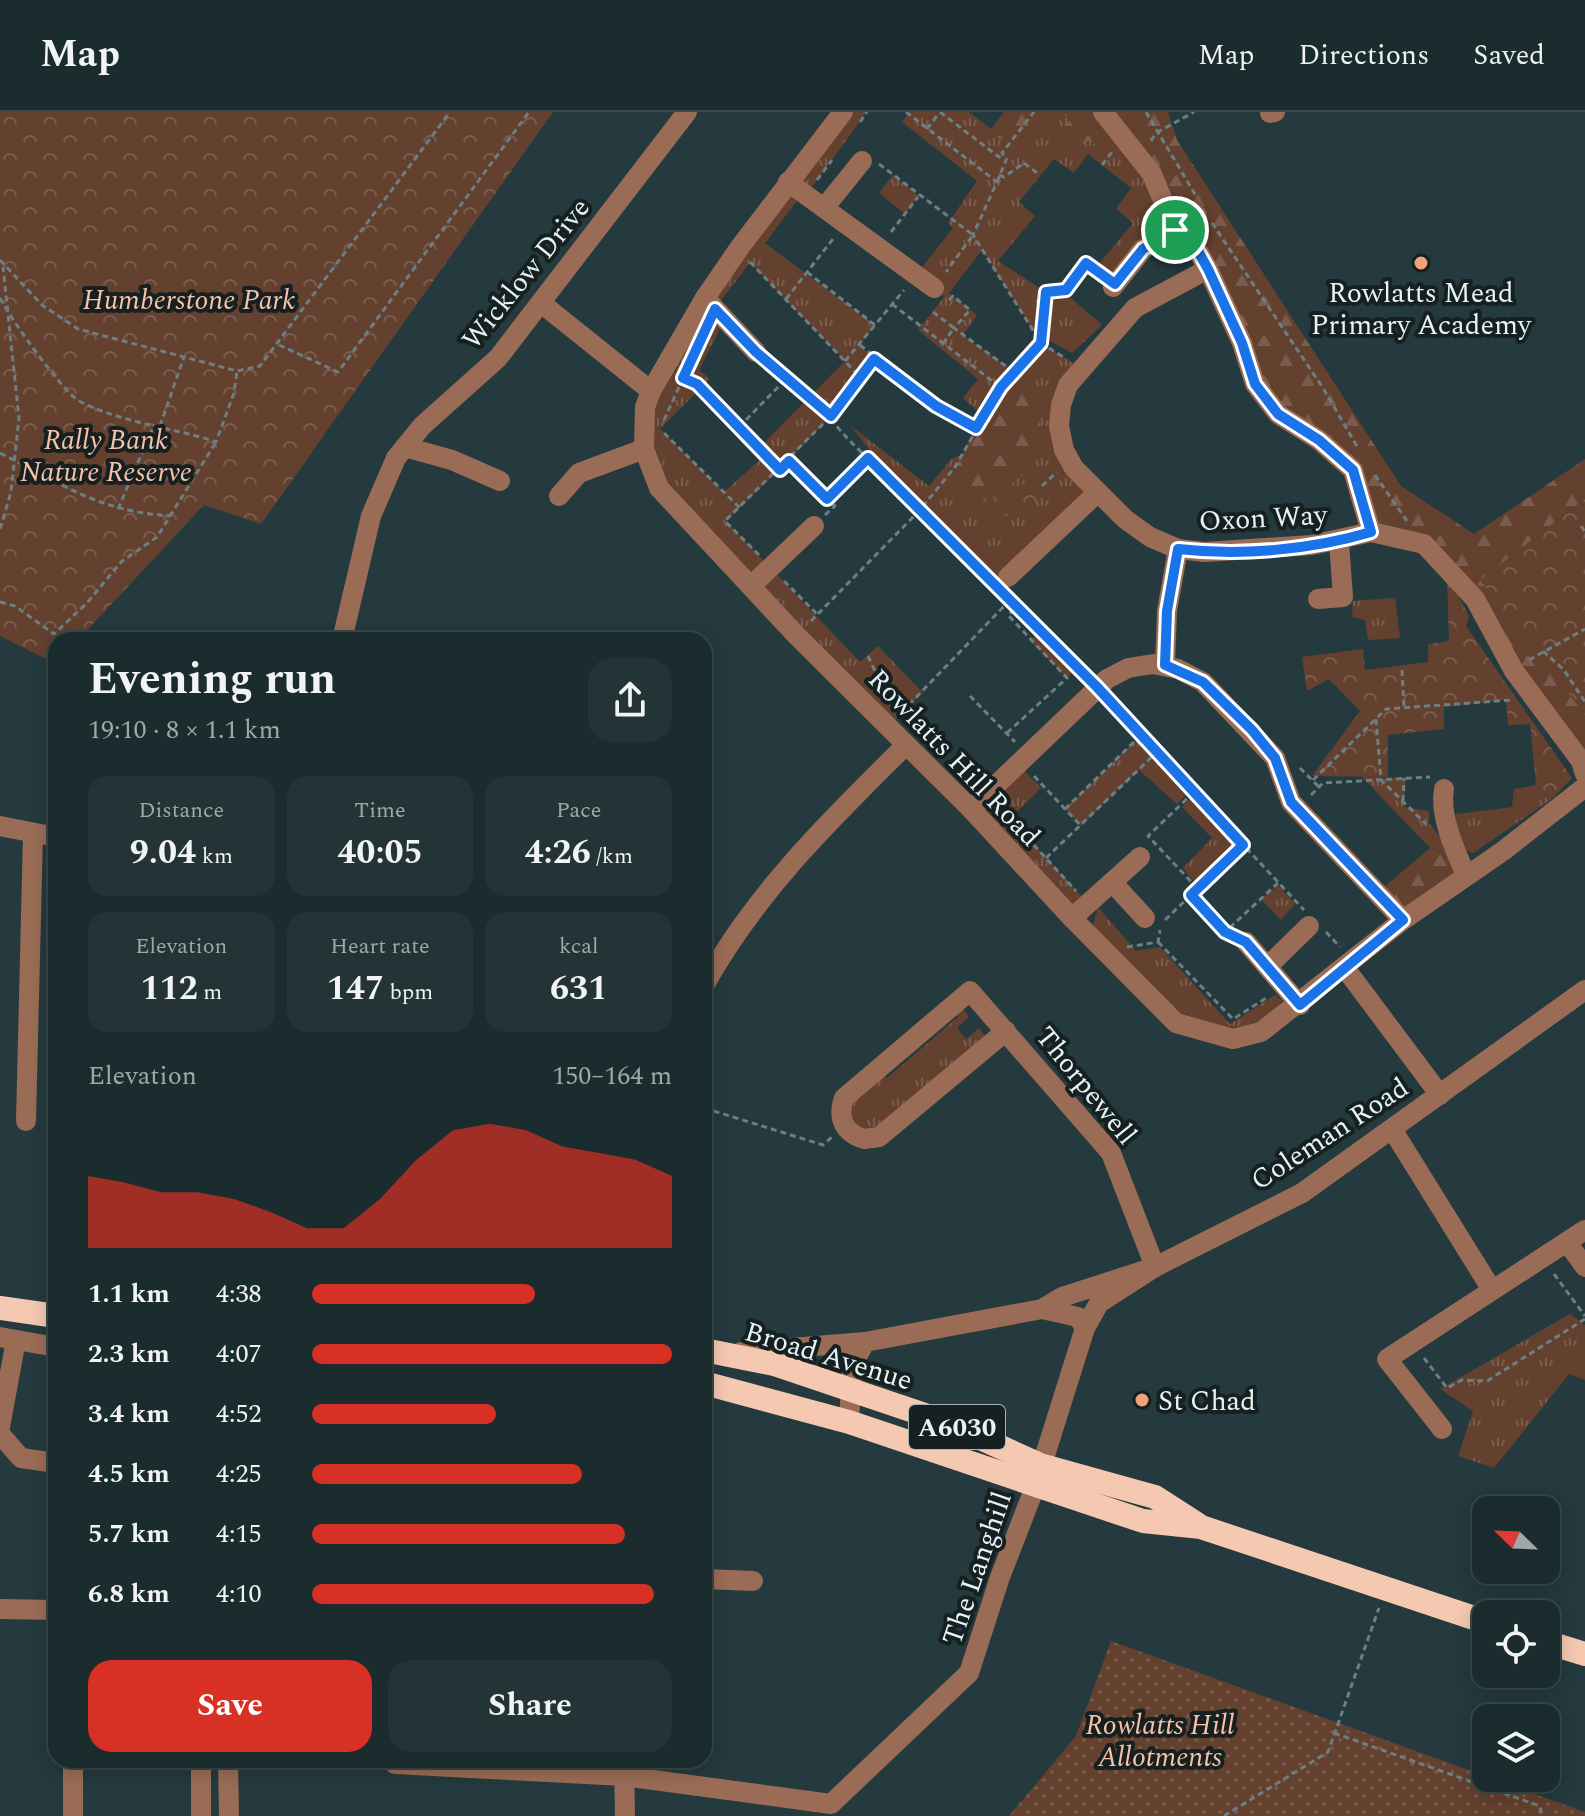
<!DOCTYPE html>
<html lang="en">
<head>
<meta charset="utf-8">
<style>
  :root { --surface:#1b2c2e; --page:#243436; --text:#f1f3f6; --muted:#a0a7aa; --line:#39484a; --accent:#d93025 }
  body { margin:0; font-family:Spectral,serif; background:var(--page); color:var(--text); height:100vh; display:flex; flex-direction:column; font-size:30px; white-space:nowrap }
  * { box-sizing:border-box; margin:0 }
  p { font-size:26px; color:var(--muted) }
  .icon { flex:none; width:44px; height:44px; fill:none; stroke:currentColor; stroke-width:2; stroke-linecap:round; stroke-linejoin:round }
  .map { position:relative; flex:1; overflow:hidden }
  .drawer { position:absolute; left:48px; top:520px; width:664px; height:1136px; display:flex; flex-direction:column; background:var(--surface); border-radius:24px; box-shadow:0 4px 20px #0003,0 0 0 2px var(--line) }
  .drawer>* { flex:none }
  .needle { width:52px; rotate:293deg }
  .fabs { position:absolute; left:1472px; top:1384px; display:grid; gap:16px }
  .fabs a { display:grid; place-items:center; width:88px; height:88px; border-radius:16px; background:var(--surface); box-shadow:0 4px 20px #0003,0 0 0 2px var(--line); font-size:40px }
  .pin { position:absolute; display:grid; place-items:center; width:68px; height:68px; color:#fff; margin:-34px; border:4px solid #fff; border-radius:50%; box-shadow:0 2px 8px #0007 }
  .round { display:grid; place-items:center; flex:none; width:84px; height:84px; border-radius:24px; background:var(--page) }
  .summary { display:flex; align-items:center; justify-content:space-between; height:136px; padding:0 40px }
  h1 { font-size:44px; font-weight:700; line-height:60px }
  .metrics { display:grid; grid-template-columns:repeat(3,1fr); gap:12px; height:136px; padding:8px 40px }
  .metrics div { display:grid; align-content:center; border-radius:20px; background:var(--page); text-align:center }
  .metrics b { font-size:34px; font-weight:700 }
  .metrics small { font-size:22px; font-weight:400 }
  .metrics p { font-size:22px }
  .chart { height:224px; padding:16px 40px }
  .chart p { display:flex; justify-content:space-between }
  .chart svg { width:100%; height:144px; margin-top:8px; fill:var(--accent); opacity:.7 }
  .cta { display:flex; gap:16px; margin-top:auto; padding:16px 40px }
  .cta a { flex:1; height:92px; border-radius:24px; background:var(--accent); color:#fff; font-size:32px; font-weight:700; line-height:92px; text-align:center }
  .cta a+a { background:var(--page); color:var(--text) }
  ul { padding:0 40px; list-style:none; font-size:26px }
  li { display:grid; grid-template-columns:128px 96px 1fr; align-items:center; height:60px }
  li i { height:20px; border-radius:10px; background:var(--accent) }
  header { display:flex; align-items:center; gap:48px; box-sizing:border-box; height:112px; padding:0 40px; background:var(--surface); border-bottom:2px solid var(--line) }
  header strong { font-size:38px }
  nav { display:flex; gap:44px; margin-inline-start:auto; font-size:28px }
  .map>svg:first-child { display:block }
  .grass { fill:url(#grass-tufts); fill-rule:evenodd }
  .forest { fill:url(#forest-firs) }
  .park { fill:url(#park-crowns) }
  .garden { fill:url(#garden-dots) }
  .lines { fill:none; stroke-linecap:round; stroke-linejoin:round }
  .path { stroke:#6c7f82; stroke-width:3; stroke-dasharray:6 4; stroke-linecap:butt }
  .minor { stroke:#9a6c56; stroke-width:20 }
  .highway { stroke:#f5c8b2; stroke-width:24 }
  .route-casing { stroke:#fff; stroke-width:16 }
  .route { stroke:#1a73e8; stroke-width:10 }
  .poi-dot { fill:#f1a27b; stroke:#162021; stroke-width:3 }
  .labels { text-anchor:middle; stroke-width:8; stroke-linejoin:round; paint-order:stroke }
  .shield { fill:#162021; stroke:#a8b4b5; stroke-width:2 }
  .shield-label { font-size:26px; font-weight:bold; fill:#e6f3f5 }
  .street-label { font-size:28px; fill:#e6f3f5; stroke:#162021 }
  .poi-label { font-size:28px; fill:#e6f3f5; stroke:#162021 }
  .park-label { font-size:28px; font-style:italic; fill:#f8c2a8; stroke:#162021 }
</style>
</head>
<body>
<header>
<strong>Map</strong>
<nav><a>Map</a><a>Directions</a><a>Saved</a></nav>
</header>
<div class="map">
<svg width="1585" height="1704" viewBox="0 0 1585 1704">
  <defs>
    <pattern id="grass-tufts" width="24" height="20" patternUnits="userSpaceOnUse" patternTransform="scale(2)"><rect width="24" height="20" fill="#64402f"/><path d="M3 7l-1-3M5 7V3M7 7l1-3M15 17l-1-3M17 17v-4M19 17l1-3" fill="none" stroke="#7a5c4e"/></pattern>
    <pattern id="forest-firs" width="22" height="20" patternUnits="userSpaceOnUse" patternTransform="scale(2)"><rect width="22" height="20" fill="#64402f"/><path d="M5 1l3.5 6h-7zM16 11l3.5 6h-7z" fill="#7a5c4e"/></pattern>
    <pattern id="park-crowns" width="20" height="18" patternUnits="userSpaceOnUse" patternTransform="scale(2)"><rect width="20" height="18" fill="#64402f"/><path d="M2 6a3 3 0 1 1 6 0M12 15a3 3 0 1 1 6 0" fill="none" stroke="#7a5c4e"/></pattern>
    <pattern id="garden-dots" width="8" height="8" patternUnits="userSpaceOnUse" patternTransform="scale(2)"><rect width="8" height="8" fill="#64402f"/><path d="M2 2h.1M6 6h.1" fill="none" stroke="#7a5c4e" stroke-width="1.8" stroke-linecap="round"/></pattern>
  </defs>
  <rect width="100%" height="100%" fill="#243a3e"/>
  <!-- grass -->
  <g class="grass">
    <path d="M 843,0 L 867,0 L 806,83 L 803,81 L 765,131 L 875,213 L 860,233 L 874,247 C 834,308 778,359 726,409 L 860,550 L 878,534 L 923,581 L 888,614 L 659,376 L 644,318 L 651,279 ZM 750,151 L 845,249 L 754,341 L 760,348 L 724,380 L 660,317 L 710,267 L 699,258 L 725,207 L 715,196 Z"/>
    <path d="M 909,0 L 969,0 L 991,17 L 1004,0 L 1105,0 L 1175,118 L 1113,175 L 1093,159 L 1133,111 L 1116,97 L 1131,76 L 1088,42 L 1074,61 L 1054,47 L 1019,90 L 1035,104 L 998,149 L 1046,180 L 1041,231 L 1081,256 L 1059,314 L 1098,380 L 994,475 L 914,394 L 850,313 L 929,374 L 951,347 L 962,342 L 983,304 L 963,286 L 978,267 L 918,218 L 944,185 L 916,163 L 953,116 L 948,111 L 977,69 L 902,10 ZM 982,138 L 1036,223 L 1009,256 L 963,223 L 977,203 L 949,181 Z"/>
    <path d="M 893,63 L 919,84 L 905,102 L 879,81 Z"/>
    <path d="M 1065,181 L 1102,213 L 1072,241 L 1043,225 L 1048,182 Z"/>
    <path d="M 1395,486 L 1400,526 L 1368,528 L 1365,508 L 1352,505 L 1353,489 Z"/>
    <path d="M 1039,521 L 1075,557 L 1067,566 L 1029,528 Z"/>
    <path d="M 1141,623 L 1157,640 L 1146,652 L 1157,645 L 1189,680 L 1177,692 L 1139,658 L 1081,714 L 1065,697 Z"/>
    <path d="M 1022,657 L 1041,676 L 1010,707 L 1088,791 L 1072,806 L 971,697 Z"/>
    <path d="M 1362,665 L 1406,666 L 1404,695 L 1429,699 L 1429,711 L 1454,743 L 1430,736 Z"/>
    <path d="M 1536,673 L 1552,687 L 1473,741 L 1462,737 L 1449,703 L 1512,695 L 1514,677 Z"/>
    <path d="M 1193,683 L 1240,733 L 1198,774 L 1183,756 L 1212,726 L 1182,695 Z"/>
    <path d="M 1278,773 L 1295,792 L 1281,808 L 1261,787 Z"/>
    <path d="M 1098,795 L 1136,839 L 1160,835 L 1230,912 L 1275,883 L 1282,888 C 1269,925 1207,919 1179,904 C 1160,893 1111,835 1092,816 Z"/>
    <path d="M 961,894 L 969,905 L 957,916 L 966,927 L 979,916 L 986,925 L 876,1019 L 856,1017 L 847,995 L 882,961 L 887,966 L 958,905 L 954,900 Z"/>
    <path d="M 1570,1202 L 1585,1213 L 1585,1268 L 1569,1262 L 1494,1356 L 1458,1344 L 1473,1299 L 1440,1277 Z"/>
  </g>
  <!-- forest -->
  <g class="forest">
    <path d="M 1010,0 L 1168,0 L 1177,28 L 1401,374 L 1474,422 L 1585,347 L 1585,387 L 1532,428 L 1585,598 L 1585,662 L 1437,444 L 1371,420 L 1353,358 L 1278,302 L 1208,157 L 1122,22 L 1109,42 L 1089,28 L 1071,40 L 1057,21 L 1073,5 L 1054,2 L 1015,27 L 993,26 Z"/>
    <path d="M 1021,278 L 1035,278 L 1043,330 L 1031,357 L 1005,377 L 940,380 L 993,294 Z"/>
    <path d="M 1430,736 L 1457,744 L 1466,763 L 1405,807 L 1377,781 Z"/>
  </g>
  <!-- park -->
  <g class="park">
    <path d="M 0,0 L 553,0 L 261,412 L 204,393 L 78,528 L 56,528 L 56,552 L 0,524 Z"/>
    <path d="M 1033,368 L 1042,374 L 1043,383 L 1024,400 L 1016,397 L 1012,382 L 1021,373 Z"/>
    <path d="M 996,385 L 1006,391 L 1008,403 L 992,408 L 982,406 L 980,392 L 985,386 Z"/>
    <path d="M 1585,387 L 1585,603 L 1480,468 Z"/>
    <path d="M 1447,462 L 1469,504 L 1466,514 L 1572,666 L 1552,687 L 1536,673 L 1530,612 L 1508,613 L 1506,588 L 1444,595 L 1444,617 L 1388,623 L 1388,665 L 1312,664 L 1360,599 L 1329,567 L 1307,579 L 1302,545 L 1363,537 L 1365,558 L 1428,550 L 1428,532 L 1449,529 Z"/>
  </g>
  <!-- garden -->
  <path class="garden" d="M 1111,1529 L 1585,1700 L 1585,1704 L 1009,1704 L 1076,1624 Z"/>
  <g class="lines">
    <!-- path -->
    <g class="path">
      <path d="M 906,0 L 997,70 L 973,123 L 1041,231 L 1065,246"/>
      <path d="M 940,0 L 999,45 L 1002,41"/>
      <path d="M 1146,0 L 1196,84"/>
      <path d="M 860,10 L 867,0"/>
      <path d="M 927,17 L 939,1"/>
      <path d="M 1151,29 L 1156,21 L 1194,0"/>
      <path d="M 879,52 L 973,123 L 946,160"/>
      <path d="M 1102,53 L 1112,40"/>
      <path d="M 999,63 L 1004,65 L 1024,51 L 1040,63"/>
      <path d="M 817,68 L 832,48"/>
      <path d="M 997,70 L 1007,46 L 1002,41 L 1034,0"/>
      <path d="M 1212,111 L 1323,276 L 1358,336"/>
      <path d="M 891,120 L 918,85"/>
      <path d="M 0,148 L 42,193 L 78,217 L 237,259 L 260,254 L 450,0"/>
      <path d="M 750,150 L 861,266"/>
      <path d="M 807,160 L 875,213 L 904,178"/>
      <path d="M 0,186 C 9,205 63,280 79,289 C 121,311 172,315 216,330 L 234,281 L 237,259"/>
      <path d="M 786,187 L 833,127"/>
      <path d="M 949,188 L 953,184 L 970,198 L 954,216 L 1015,261"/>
      <path d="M 892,192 L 1000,275"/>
      <path d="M 933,200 L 954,216 L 944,230"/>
      <path d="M 279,233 L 338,260 L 529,0"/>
      <path d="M 860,233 L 936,294 L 976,316"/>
      <path d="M 845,249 L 875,213"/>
      <path d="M 683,266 L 697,272 L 780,358"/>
      <path d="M 786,267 C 816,284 832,312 856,335 C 902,380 946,426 991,472"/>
      <path d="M 664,308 L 684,264"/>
      <path d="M 160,314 L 184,245"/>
      <path d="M 739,315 L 786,267 L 770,253"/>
      <path d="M 664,321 L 740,396"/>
      <path d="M 0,341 C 63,372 97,399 170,404"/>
      <path d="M 790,350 L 827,387"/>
      <path d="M 1375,363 L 1407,409"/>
      <path d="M 1042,374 L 1057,360"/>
      <path d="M 118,397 L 154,313"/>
      <path d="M 825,403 L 835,394 L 827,387 L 867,347"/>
      <path d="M 1581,414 L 1585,420"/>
      <path d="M 0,417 L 11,380 L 19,306 L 3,155"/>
      <path d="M 759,443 L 725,409 L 831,304 L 874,247"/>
      <path d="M 784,469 L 817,502"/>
      <path d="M 1002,483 L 1085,564"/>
      <path d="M 0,490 L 15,494 L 54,522 L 87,491 L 121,450 L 157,425 L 216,330"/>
      <path d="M 811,509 L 919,399 L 955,355 L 1001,275 L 1041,231 L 1046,180 L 1066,178 L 1086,151 L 1099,161"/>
      <path d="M 1543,539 L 1564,558 L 1585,590"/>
      <path d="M 868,544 L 888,587"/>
      <path d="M 1529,548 L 1585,517"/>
      <path d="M 1402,558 L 1404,596"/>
      <path d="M 970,584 L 1015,630"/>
      <path d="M 1110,590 L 1304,798"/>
      <path d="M 902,600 L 1009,489"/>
      <path d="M 1376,607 L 1381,668 L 1426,712"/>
      <path d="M 1007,621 L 1067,566 L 1008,503 L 1016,496"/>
      <path d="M 1300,656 L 1319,675"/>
      <path d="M 1034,664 L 1081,714"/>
      <path d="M 1313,668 L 1386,597 L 1512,588"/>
      <path d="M 1194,680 L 1148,724 L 1198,777"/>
      <path d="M 1311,683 L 1323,671 L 1430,665"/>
      <path d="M 1403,689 L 1404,666"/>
      <path d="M 1000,696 L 1076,779"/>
      <path d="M 1065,697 L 1140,624"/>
      <path d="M 1046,746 L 1156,641"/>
      <path d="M 1191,783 L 1225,820"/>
      <path d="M 1165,808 L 1243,733"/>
      <path d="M 1326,820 L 1340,835"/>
      <path d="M 1228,822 L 1225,820 L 1278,771"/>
      <path d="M 1158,830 L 1233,907 L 1268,885"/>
      <path d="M 1127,835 L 1158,830 L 1160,818"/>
      <path d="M 704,996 L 823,1033 L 832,1025"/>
      <path d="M 1554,1162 L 1585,1204"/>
      <path d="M 1424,1246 L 1447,1276 L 1462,1268 L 1487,1269 L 1585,1207"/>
      <path d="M 1334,1621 L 1540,1694 L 1542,1704"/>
      <path d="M 1224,1704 L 1328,1640 L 1379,1496"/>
    </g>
    <!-- minor -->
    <g class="minor">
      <path d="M 843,0 L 740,135 L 705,186 L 651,279 L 645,295 L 644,337 L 659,376 L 797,524 L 971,697 L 1072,806 L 1176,911 L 1233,927 L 1261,920 L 1403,808 L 1503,739 L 1585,675"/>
      <path d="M 1103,0 L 1152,62 L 1175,118 L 1198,139 L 1208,157 L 1242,231 L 1255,272 L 1278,302 L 1319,328 L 1353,358 L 1371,420"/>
      <path d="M 1270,1 L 1275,0"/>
      <path d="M 788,70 L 934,176"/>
      <path d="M 824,96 L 862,49"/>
      <path d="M 1172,111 L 1197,103"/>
      <path d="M 1208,157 L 1135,196 L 1068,273 L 1061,293 L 1059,314 L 1064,338 L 1074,356 L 1125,407 L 1150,425 L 1178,437 L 1205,440 L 1312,433 L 1371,420 L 1424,432 L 1475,487 L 1514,559 L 1581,649 L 1585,662"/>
      <path d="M 1113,175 L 1143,137 L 1175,118"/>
      <path d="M 705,186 L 756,240"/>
      <path d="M 541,191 L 651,279"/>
      <path d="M 405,335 L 452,348 L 500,369"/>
      <path d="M 559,384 L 579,361 L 644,337"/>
      <path d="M 1008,465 L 1098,380"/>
      <path d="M 751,474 L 814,414"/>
      <path d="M 1318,487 L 1343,485 L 1339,430"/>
      <path d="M 342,528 L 371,404 L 396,346 L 422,314 L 498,246 L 687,0"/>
      <path d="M 1165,553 L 1167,499 L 1178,437"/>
      <path d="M 1444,677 C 1439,704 1455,738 1466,763"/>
      <path d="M 971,697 L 1107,567 L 1128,556 L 1153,552 L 1178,557 L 1203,570 L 1275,646 L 1291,690 L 1403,808"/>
      <path d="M 0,714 L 56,725"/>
      <path d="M 1112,770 L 1145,806"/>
      <path d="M 1072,806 L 1140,745"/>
      <path d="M 1246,830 L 1300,893"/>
      <path d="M 1268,854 L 1309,814"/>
      <path d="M 1345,856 L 1440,983"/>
      <path d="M 704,874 C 755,781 831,707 906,633"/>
      <path d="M 1006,919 L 879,1025 L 864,1027 C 844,1021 837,1006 844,986 L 970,879 L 1111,1041 L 1155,1155"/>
      <path d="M 26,1009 L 33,722"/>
      <path d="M 1392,1017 L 1492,1178"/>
      <path d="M 1567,1130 L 1585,1155"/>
      <path d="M 1042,1197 L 1078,1205 L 1085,1216"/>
      <path d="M 0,1225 L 56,1235"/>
      <path d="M 741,1240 L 865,1230 L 1042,1197 L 1062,1185 L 1155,1155 L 1302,1081 L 1585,878"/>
      <path d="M 849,1310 L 852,1254 L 865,1230"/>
      <path d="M 0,1315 L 16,1228"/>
      <path d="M 1442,1317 L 1387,1247 L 1585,1118"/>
      <path d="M 0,1322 L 21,1346 L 56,1351"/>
      <path d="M 704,1467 L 753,1469"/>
      <path d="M 0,1497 L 56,1498"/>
      <path d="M 73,1648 L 73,1704"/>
      <path d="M 201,1648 L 201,1704"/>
      <path d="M 228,1648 L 229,1704"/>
      <path d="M 624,1648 L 625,1704"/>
      <path d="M 395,1652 L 624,1664 L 831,1692 L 969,1561 L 1000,1465 L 1035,1375 L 1085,1216 L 1099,1191 L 1155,1155"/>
    </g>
    <!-- highway -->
    <g class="highway">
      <path d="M 0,1196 L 56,1204"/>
      <path d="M 704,1238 L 774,1252 L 943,1309 L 1040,1353 L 1155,1385 L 1197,1412"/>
      <path d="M 704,1271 L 849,1310 L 1143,1409 L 1201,1415 L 1486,1510"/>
      <path d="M 1546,1530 L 1585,1542"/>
    </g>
  </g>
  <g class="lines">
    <defs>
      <path id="route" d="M 1175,118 L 1198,139 L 1208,157 L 1242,231 L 1255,272 L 1278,302 L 1319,328 L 1353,358 L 1371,420 C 1311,438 1240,444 1178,437 L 1167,499 L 1165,553 L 1203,570 L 1252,618 L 1275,646 L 1291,690 L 1403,808 L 1300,893 L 1246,830 L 1225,820 L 1191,783 L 1243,733 L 1097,575 L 868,346 L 827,387 L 789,349 L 780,358 L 697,272 L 683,266 L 715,197 L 756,240 L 831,304 L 874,247 L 936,294 L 976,316 L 1001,275 L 1041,231 L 1046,180 L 1066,178 L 1086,151 L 1115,172 L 1143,137 Z"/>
    </defs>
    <!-- route casing -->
    <use href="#route" class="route-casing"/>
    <!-- route -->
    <use href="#route" class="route"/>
  </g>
  <!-- markers -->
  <g class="poi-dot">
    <circle cx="1421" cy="151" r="8"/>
    <circle cx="1142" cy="1288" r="8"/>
  </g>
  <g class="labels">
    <!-- shield labels -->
    <rect class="shield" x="909" y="1293" width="96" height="44" rx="6"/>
    <g class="shield-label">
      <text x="957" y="1324">A6030</text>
    </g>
    <!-- street labels -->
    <g class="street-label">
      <text transform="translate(525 161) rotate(-51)" y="10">Wicklow Drive</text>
      <text transform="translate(1263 405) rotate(-3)" y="10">Oxon Way</text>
      <text transform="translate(955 645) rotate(46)" y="10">Rowlatts Hill Road</text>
      <text transform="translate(1087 973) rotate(51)" y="10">Thorpewell</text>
      <text transform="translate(1329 1021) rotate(-33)" y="10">Coleman Road</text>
      <text transform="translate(829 1243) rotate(17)" y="10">Broad Avenue</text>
      <text transform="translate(976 1456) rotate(-71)" y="10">The Langhill</text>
    </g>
    <!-- poi labels -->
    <g class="poi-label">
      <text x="1421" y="190">Rowlatts Mead<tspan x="1421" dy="32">Primary Academy</tspan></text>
      <text x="1158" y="1298" text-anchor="start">St Chad</text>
    </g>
    <!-- park labels -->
    <g class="park-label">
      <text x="189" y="197">Humberstone Park</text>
      <text x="106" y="337">Rally Bank<tspan x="106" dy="32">Nature Reserve</tspan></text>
      <text x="1160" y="1622">Rowlatts Hill<tspan x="1160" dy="32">Allotments</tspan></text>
    </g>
  </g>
</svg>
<div class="fabs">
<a><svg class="needle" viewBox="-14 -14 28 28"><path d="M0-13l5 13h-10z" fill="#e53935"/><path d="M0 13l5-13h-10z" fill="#a0a7aa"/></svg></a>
<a><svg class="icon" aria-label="locate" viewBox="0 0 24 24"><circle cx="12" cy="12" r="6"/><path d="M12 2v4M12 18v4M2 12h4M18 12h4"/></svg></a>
<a><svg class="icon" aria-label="layers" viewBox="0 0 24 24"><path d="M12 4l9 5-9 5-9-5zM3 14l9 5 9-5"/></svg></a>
</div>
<div class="pin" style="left:1175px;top:118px;background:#1e9e55"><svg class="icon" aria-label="arrive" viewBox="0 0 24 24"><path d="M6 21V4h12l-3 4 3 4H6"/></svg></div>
<section class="drawer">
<div class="summary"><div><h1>Evening run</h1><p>19:10 · 8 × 1.1 km</p></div><a class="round"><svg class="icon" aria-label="share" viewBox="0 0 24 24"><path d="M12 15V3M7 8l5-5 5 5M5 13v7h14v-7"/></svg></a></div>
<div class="metrics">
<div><p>Distance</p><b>9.04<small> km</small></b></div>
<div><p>Time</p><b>40:05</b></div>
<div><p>Pace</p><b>4:26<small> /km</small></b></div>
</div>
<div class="metrics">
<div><p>Elevation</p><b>112<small> m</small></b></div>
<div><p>Heart rate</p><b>147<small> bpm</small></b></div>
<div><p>kcal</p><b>631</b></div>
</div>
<div class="chart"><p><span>Elevation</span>150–164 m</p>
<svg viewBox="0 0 160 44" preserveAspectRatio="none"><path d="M0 44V22L10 24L20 27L30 27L40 29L50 33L60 38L70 38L80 29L90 17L100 8L110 6L120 8L130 13L140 15L150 17L160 22V44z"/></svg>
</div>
<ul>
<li><b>1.1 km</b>4:38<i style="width:62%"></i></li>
<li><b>2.3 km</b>4:07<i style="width:100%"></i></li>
<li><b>3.4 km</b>4:52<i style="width:51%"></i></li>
<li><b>4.5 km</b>4:25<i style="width:75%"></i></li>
<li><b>5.7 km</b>4:15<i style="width:87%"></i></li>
<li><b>6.8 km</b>4:10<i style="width:95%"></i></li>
</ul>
<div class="cta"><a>Save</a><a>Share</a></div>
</section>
</div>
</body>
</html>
